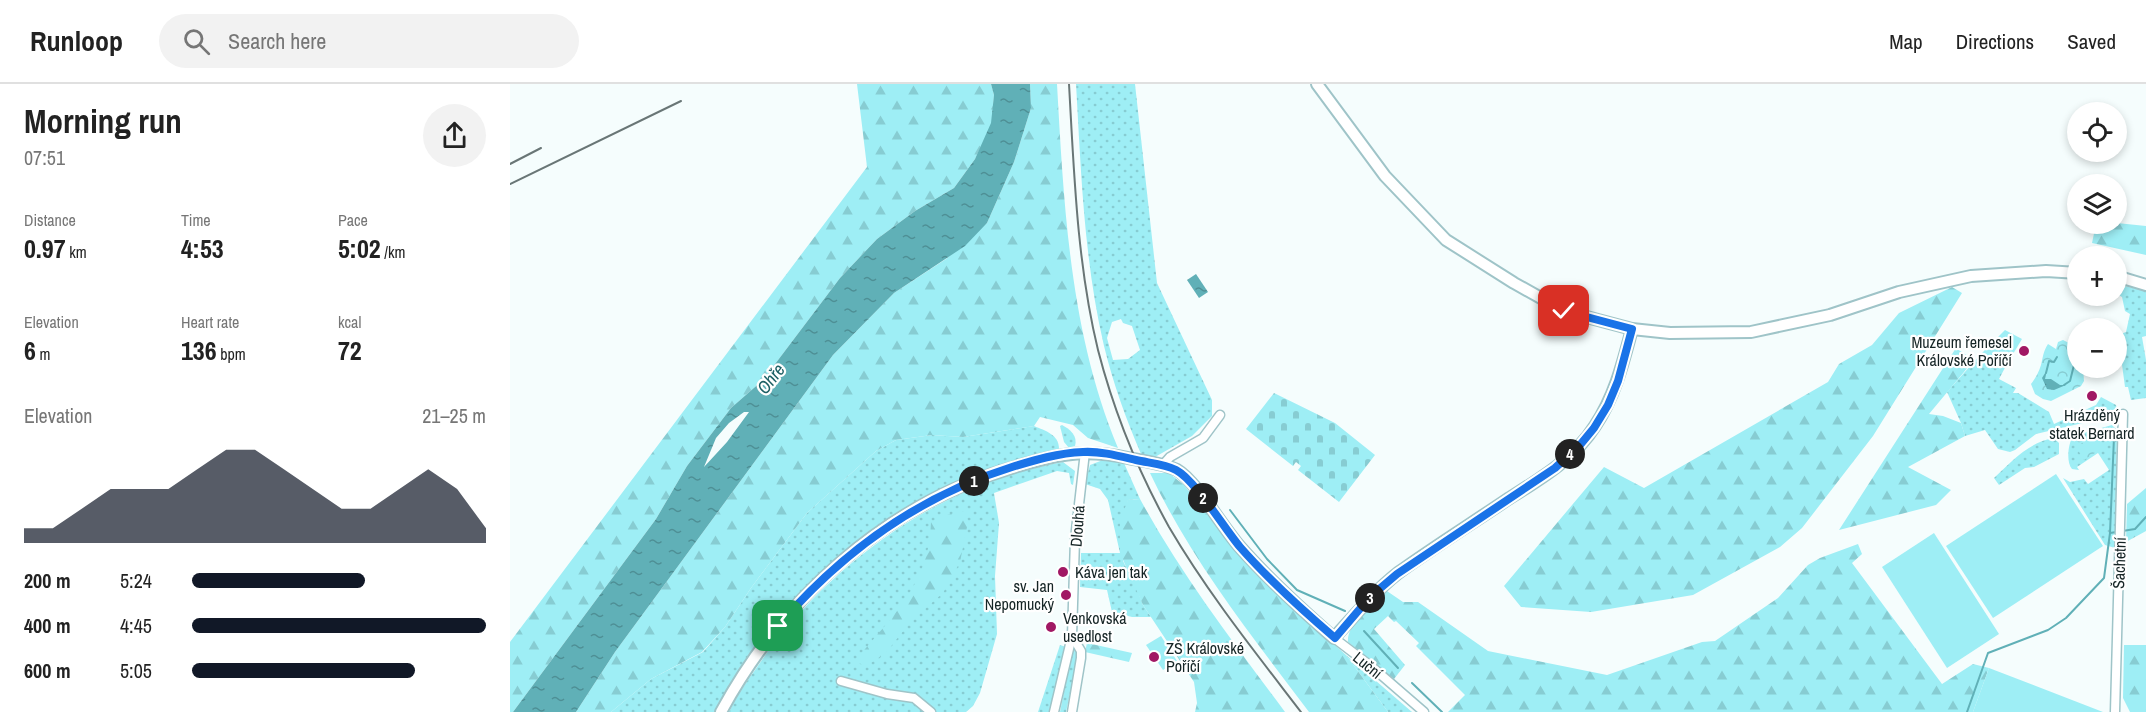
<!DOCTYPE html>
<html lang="en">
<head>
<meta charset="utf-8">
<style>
  :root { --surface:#fff; --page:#f2f2f2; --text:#222; --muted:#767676; --line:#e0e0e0; --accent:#111827 }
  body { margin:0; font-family:"Archivo Narrow",sans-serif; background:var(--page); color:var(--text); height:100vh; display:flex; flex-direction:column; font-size:22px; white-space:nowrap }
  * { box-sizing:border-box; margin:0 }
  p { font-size:20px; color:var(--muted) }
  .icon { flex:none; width:33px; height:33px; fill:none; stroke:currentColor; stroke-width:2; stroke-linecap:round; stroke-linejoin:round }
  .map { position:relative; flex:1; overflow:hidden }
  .drawer { display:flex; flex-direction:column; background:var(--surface); width:510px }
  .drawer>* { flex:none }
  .tools { position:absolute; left:1557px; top:18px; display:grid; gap:12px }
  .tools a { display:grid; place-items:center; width:60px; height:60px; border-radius:50%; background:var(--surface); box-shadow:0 3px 9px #0003; font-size:30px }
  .pin { position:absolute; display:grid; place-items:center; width:51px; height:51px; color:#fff; margin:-26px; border-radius:12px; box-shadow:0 3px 9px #0006 }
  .km { position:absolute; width:30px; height:30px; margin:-15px; border-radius:50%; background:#222; color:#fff; font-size:16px; line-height:30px; text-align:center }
  .round { display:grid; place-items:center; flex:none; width:63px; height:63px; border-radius:32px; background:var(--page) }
  .overview { display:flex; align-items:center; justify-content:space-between; height:102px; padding:0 24px }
  h1 { font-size:33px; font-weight:700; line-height:45px }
  .metrics { display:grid; grid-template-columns:repeat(3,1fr); gap:9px; height:102px; padding:6px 24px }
  .metrics div { display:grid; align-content:center }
  .metrics b { font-size:26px; font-weight:700 }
  .metrics small { font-size:16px; font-weight:400 }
  .metrics p { font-size:16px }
  .chart { height:168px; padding:12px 24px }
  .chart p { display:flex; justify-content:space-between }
  .chart svg { width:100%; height:108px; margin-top:6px; fill:var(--accent); opacity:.7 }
  ul { padding:0 24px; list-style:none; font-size:20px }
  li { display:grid; grid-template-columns:96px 72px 1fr; align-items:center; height:45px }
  li i { height:15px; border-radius:8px; background:var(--accent) }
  header { display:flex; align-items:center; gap:36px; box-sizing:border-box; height:84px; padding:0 30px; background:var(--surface); border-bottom:2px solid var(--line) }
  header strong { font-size:28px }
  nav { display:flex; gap:33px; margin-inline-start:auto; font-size:21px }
  .search { width:420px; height:54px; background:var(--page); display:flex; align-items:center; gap:15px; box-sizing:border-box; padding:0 21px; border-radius:33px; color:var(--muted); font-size:22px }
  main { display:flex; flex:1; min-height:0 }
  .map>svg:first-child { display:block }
  .grass { fill:url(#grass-dots); fill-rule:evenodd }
  .forest { fill:url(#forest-firs) }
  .cemetery { fill:url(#cemetery-stones) }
  .park { fill:url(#park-crowns) }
  .garden { fill:#9eeef5 }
  .water { fill:url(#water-ripples); fill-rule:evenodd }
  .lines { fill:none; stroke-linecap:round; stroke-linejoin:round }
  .stream { stroke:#60b0b7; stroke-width:2 }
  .street-casing { stroke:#9fc4c8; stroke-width:11 }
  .secondary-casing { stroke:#9fc4c8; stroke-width:14 }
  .street { stroke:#fff; stroke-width:8 }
  .secondary { stroke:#fff; stroke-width:10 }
  .rail { stroke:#697676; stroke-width:2 }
  .route-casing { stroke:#fff; stroke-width:12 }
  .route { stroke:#1a73e8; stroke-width:8 }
  .poi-dot { fill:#a11864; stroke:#fff; stroke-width:2 }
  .labels { text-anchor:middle; stroke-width:4.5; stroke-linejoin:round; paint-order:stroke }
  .poi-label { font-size:16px; fill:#152425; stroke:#fff; text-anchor:start }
  .street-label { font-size:16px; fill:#152425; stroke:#fff }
  .water-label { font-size:18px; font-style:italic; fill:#1d6065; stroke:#fff }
</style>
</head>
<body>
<header>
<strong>Runloop</strong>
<div class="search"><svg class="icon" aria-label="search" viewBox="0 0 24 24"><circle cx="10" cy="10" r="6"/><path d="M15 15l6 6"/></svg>Search here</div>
<nav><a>Map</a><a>Directions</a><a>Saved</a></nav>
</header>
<main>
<section class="drawer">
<div class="overview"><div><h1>Morning run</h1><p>07:51</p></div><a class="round"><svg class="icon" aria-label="share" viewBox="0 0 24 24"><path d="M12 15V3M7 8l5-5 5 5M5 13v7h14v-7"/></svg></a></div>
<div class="metrics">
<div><p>Distance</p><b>0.97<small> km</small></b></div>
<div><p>Time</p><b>4:53</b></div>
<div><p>Pace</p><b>5:02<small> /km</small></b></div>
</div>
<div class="metrics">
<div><p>Elevation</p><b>6<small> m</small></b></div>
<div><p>Heart rate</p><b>136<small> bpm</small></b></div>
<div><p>kcal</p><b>72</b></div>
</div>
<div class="chart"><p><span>Elevation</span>21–25 m</p>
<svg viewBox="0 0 160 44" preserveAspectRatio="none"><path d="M0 44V38L10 38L20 30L30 22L40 22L50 22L60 14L70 6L80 6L90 14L100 22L110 30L120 30L130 22L140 14L150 22L160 38V44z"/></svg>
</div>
<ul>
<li><b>200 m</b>5:24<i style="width:59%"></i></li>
<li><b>400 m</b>4:45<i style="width:100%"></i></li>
<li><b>600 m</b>5:05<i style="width:76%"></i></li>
</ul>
</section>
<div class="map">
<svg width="1636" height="628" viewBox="0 0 1636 628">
  <defs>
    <pattern id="grass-dots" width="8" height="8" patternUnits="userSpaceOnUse" patternTransform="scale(1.5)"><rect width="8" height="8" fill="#9eeef5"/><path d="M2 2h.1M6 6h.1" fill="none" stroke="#87ccd2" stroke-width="1.8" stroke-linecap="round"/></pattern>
    <pattern id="forest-firs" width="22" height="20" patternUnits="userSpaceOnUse" patternTransform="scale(1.5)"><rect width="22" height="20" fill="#9eeef5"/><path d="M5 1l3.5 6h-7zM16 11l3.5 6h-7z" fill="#87ccd2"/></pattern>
    <pattern id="cemetery-stones" width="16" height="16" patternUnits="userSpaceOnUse" patternTransform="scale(1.5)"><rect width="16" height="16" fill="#9eeef5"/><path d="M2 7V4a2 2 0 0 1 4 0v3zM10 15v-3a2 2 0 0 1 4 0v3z" fill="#87ccd2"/></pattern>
    <pattern id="park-crowns" width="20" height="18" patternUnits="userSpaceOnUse" patternTransform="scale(1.5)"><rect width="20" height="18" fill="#9eeef5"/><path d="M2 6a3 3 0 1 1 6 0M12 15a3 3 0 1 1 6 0" fill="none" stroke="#87ccd2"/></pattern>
    <pattern id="water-ripples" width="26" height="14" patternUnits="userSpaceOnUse" patternTransform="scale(1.5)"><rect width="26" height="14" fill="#60b0b7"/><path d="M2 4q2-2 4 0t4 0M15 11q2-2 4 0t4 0" fill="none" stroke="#4e8f95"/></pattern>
  </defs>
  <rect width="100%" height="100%" fill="#f5fdfd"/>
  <!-- grass -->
  <g class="grass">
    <path d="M 566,0 L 625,0 L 647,199 L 702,316 L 702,332 L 682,352 L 645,373 L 631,370 C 616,335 603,299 594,262 C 574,177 571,87 566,0 ZM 611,235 L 613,239 L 622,242 L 630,266 L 618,275 L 603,276 L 597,254 L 602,238 Z"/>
    <path d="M 1606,200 L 1636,207 L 1636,252 L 1632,253 L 1636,276 L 1636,314 L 1621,316 L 1618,303 L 1615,303 L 1608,251 L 1616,248 L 1620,230 L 1615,227 L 1612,213 L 1607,210 Z"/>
    <path d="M 1470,271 L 1497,280 L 1489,295 L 1506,304 L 1503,309 L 1508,309 L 1539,328 L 1544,340 L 1586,321 L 1591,313 L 1606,321 L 1607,326 L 1602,332 L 1526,350 L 1505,366 L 1500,368 L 1488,365 L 1475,346 L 1455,352 L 1451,339 L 1437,308 Z"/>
    <path d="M 552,341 C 560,345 568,352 565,362 L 559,364 L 554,358 L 550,342 Z"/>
    <path d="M 1602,341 L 1607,346 L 1605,464 L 1595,461 L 1553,394 L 1560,398 L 1574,395 L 1578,400 L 1599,386 L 1588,369 L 1567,383 L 1569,386 L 1562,385 C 1556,378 1558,360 1563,352 Z"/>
    <path d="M 524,342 C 536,347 550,351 549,366 L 521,374 L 361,449 L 320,481 L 282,518 L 260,546 L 208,628 L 101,628 L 141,595 L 193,568 L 215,543 L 241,504 L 297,429 L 366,367 L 386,356 L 422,351 L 453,353 Z"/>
    <path d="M 1544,354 L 1549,359 L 1549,370 L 1524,383 L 1515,384 L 1489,401 L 1484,394 C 1502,377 1519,358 1544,354 Z"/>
    <path d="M 593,376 L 614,379 L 630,415 L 618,416 L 613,477 L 626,503 L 633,521 L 641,533 L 622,533 L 602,528 L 597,506 L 570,503 L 571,469 L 610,469 L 598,416 L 590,405 L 575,400 L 580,381 Z"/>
    <path d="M 553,378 L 565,387 L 563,401 L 561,400 L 559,389 L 547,387 L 484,409 L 489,439 L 485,492 L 487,550 L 470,609 L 463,622 L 456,628 L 219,628 C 229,607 243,589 256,570 C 327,474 433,399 553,378 Z"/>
    <path d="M 550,561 L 556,563 L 541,628 L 528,628 Z"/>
    <path d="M 563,563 L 567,565 L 567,577 L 556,628 L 550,628 Z"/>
    <path d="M 836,571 L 902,628 L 878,628 Z"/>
  </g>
  <!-- forest -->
  <g class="forest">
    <path d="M 347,0 L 481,0 L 484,11 L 482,41 L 465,75 L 444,104 L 405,127 L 367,155 L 330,194 L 253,296 L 221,324 L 177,382 L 146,435 L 3,628 L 0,628 L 0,558 L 357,83 Z"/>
    <path d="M 520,0 L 547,0 C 554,124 560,249 608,364 L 578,354 L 563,341 L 530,333 L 524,342 L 518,343 L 453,353 L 422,351 L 386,356 L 366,367 L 297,429 L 241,504 L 215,543 L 192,568 L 141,595 L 101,628 L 66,628 L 105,568 L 323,271 L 384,209 L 436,175 L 477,139 L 504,78 L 521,24 Z"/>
    <path d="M 1607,139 L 1636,142 L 1636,171 L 1582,159 L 1586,140 Z"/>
    <path d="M 1442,203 L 1452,209 L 1363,352 L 1292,444 L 1270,463 L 1183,511 L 1081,528 L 1011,523 L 994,502 L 1094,383 L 1134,404 L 1318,298 L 1329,280 L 1362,261 L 1389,229 Z"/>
    <path d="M 1446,264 L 1464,276 L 1419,330 L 1433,332 L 1451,339 L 1455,352 L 1398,383 L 1441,406 L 1426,421 L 1329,446 Z"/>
    <path d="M 640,389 L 659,389 L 674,401 L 741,485 L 761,504 L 836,571 L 878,628 L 799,628 C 741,551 681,476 640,389 Z"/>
    <path d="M 1636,404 L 1636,447 L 1616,458 L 1617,420 Z"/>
    <path d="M 630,415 C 672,492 723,558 775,628 L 685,628 L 687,619 L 684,598 L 633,521 L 610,469 L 610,436 L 618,416 Z"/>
    <path d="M 455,427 L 458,438 L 450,478 L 433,509 L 401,537 L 375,570 L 355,582 L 345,577 C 382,532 420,500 421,438 L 437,431 Z"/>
    <path d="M 1348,460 L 1352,470 L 1342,479 L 1432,600 L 1463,580 L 1479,584 L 1463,628 L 938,628 L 955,611 L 906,562 L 909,559 L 886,537 L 884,538 L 878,532 L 864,545 L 895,581 L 884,595 L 838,558 C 836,542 863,517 874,505 L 893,518 L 908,518 L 978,567 L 1097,591 L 1192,558 L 1205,557 L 1268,514 L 1298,481 L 1310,474 Z"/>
    <path d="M 577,559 L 622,569 L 619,578 L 575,568 Z"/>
    <path d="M 1614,561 L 1636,561 L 1636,628 L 1620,628 L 1613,614 Z"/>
  </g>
  <!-- cemetery -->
  <path class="cemetery" d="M 764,309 L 825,339 L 865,371 L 829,418 L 788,386 L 791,382 L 786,378 L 783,382 L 736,345 Z"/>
  <!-- park -->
  <g class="park">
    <path d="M 1553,256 L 1567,263 L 1568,284 L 1573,284 L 1574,297 L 1571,302 L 1541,317 L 1533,315 L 1525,310 L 1521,300 C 1525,295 1529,288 1531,281 C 1533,273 1533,268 1538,260 L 1546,265 L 1548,258 Z"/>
    <path d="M 1583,352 L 1591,365 L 1574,376 L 1566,363 Z"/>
  </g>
  <!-- garden -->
  <g class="garden">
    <path d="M 1495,246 L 1512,255 L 1497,280 L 1470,271 Z"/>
    <path d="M 1546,390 L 1593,462 L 1483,534 L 1436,462 Z"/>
    <path d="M 1424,449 L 1489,550 L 1437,584 L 1372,483 Z"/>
    <path d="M 651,552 L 667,577 L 653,586 L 636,561 Z"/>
    <path d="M 1479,584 L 1593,628 L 1463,628 Z"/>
  </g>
  <!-- water -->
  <g class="water">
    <path d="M 481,0 L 520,0 L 521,24 L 504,78 L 477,139 L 455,162 L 384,209 L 323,271 L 105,568 L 66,628 L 3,628 L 146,435 L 177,382 L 221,324 L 253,296 L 330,194 L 367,155 L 405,127 L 444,104 L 465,75 L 481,39 L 484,11 ZM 234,328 L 239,328 L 217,358 L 194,383 L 206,354 L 219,339 Z"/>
    <path d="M 686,190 L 698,208 L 689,214 L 677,196 Z"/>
    <path d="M 1537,286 L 1535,295 L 1541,295 L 1550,301 L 1556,301 L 1544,306 L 1537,305 L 1532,294 Z"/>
  </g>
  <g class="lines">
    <!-- stream -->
    <g class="stream">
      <path d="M 1536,289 L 1539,277 L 1544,278 L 1547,273"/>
      <path d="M 1554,301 L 1560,297 L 1564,281"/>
      <path d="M 720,426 L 757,475 L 787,506 L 835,527"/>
      <path d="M 1600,449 L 1604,353"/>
      <path d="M 854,547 L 888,584"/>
      <path d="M 902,599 L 932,628"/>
      <path d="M 1457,628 L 1478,569 L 1538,546 L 1556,534 L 1594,494 L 1600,449 L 1625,445 L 1636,433"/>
    </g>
    <defs>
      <g id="street">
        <path d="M 652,382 L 660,373 L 693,354 L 710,331"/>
        <path d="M 824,554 L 862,583 L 914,628"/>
        <path d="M 331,597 L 377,610 L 404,614 L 421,628"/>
        <path d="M 544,628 L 562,552 L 565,455 L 575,368"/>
        <path d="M 562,628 L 571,574 L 571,567 L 562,552"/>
        <path d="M 1605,628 L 1613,330"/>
      </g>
      <g id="secondary">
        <path d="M 807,0 L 875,92 L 936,156 L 1004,199 L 1054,227 L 1122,245 L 1160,249 L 1241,248 L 1320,231 L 1389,208 L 1461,192 L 1536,187 L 1568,189"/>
        <path d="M 1606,192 L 1636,201"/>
        <path d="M 211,628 C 273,514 373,423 498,385 C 543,371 571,364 618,374 C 633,377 653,379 667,386 C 686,397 713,444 730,463 C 759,496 791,525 824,554 C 845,531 864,508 888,489 C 924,463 961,440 998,415 C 1030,395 1064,375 1085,342 C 1105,312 1113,279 1122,245"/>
      </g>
    </defs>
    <!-- street casing -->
    <use href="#street" class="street-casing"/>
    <!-- secondary casing -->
    <use href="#secondary" class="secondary-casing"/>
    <!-- street -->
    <use href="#street" class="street"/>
    <!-- secondary -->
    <use href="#secondary" class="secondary"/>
    <!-- rail -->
    <g class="rail">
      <path d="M 559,0 C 564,88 567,180 588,266 C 604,328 628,387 659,443 C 697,508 745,568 791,628"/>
      <path d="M 0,80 L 31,64"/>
      <path d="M 0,100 L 171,17"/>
    </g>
  </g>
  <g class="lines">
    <defs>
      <path id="route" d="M 268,542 C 331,469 409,412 502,383 C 525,376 548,369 573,368 C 591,367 609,372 626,376 C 639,379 655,380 666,386 C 685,396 714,444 730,463 C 759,496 791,525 825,554 L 860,513 L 887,490 L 1045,384 L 1070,361 L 1084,344 L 1098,321 L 1108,297 L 1122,245 L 1054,227"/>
    </defs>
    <!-- route casing -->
    <use href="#route" class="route-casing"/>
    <!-- route -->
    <use href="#route" class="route"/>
  </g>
  <!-- markers -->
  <g class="poi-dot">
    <circle cx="1514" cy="267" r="6"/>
    <circle cx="1582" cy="312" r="6"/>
    <circle cx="553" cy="488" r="6"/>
    <circle cx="556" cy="511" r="6"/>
    <circle cx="541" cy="543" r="6"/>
    <circle cx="644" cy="573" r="6"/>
  </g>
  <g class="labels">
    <!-- poi labels -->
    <g class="poi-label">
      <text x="1502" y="264" text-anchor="end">Muzeum řemesel<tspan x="1502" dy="18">Královské Poříčí</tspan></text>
      <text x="1582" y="337" text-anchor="middle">Hrázděný<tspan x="1582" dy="18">statek Bernard</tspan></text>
      <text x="565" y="494">Káva jen tak</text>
      <text x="544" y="508" text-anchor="end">sv. Jan<tspan x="544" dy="18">Nepomucký</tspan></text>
      <text x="553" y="540">Venkovská<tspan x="553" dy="18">usedlost</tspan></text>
      <text x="656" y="570">ZŠ Královské<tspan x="656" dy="18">Poříčí</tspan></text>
    </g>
    <!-- street labels -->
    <g class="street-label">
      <text transform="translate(567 442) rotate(-86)" y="6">Dlouhá</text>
      <text transform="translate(1609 479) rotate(-88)" y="6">Šachetní</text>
      <text transform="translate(858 581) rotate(39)" y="6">Luční</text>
    </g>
    <!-- water labels -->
    <g class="water-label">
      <text transform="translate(261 295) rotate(-52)" y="6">Ohře</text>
    </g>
  </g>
</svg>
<div class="tools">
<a><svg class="icon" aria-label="locate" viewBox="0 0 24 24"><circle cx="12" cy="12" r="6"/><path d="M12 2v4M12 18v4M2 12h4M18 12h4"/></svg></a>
<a><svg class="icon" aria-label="layers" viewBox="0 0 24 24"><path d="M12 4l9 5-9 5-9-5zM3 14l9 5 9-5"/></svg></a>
<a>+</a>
<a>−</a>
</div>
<div class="pin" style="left:268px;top:542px;background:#1e9e55"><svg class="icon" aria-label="arrive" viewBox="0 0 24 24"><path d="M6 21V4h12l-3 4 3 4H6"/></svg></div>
<div class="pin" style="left:1054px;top:227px;background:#d93025"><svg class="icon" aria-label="check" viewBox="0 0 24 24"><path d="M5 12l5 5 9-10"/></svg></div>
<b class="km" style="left:464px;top:397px">1</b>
<b class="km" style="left:693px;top:414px">2</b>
<b class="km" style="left:860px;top:514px">3</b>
<b class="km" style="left:1060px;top:370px">4</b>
</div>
</main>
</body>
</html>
